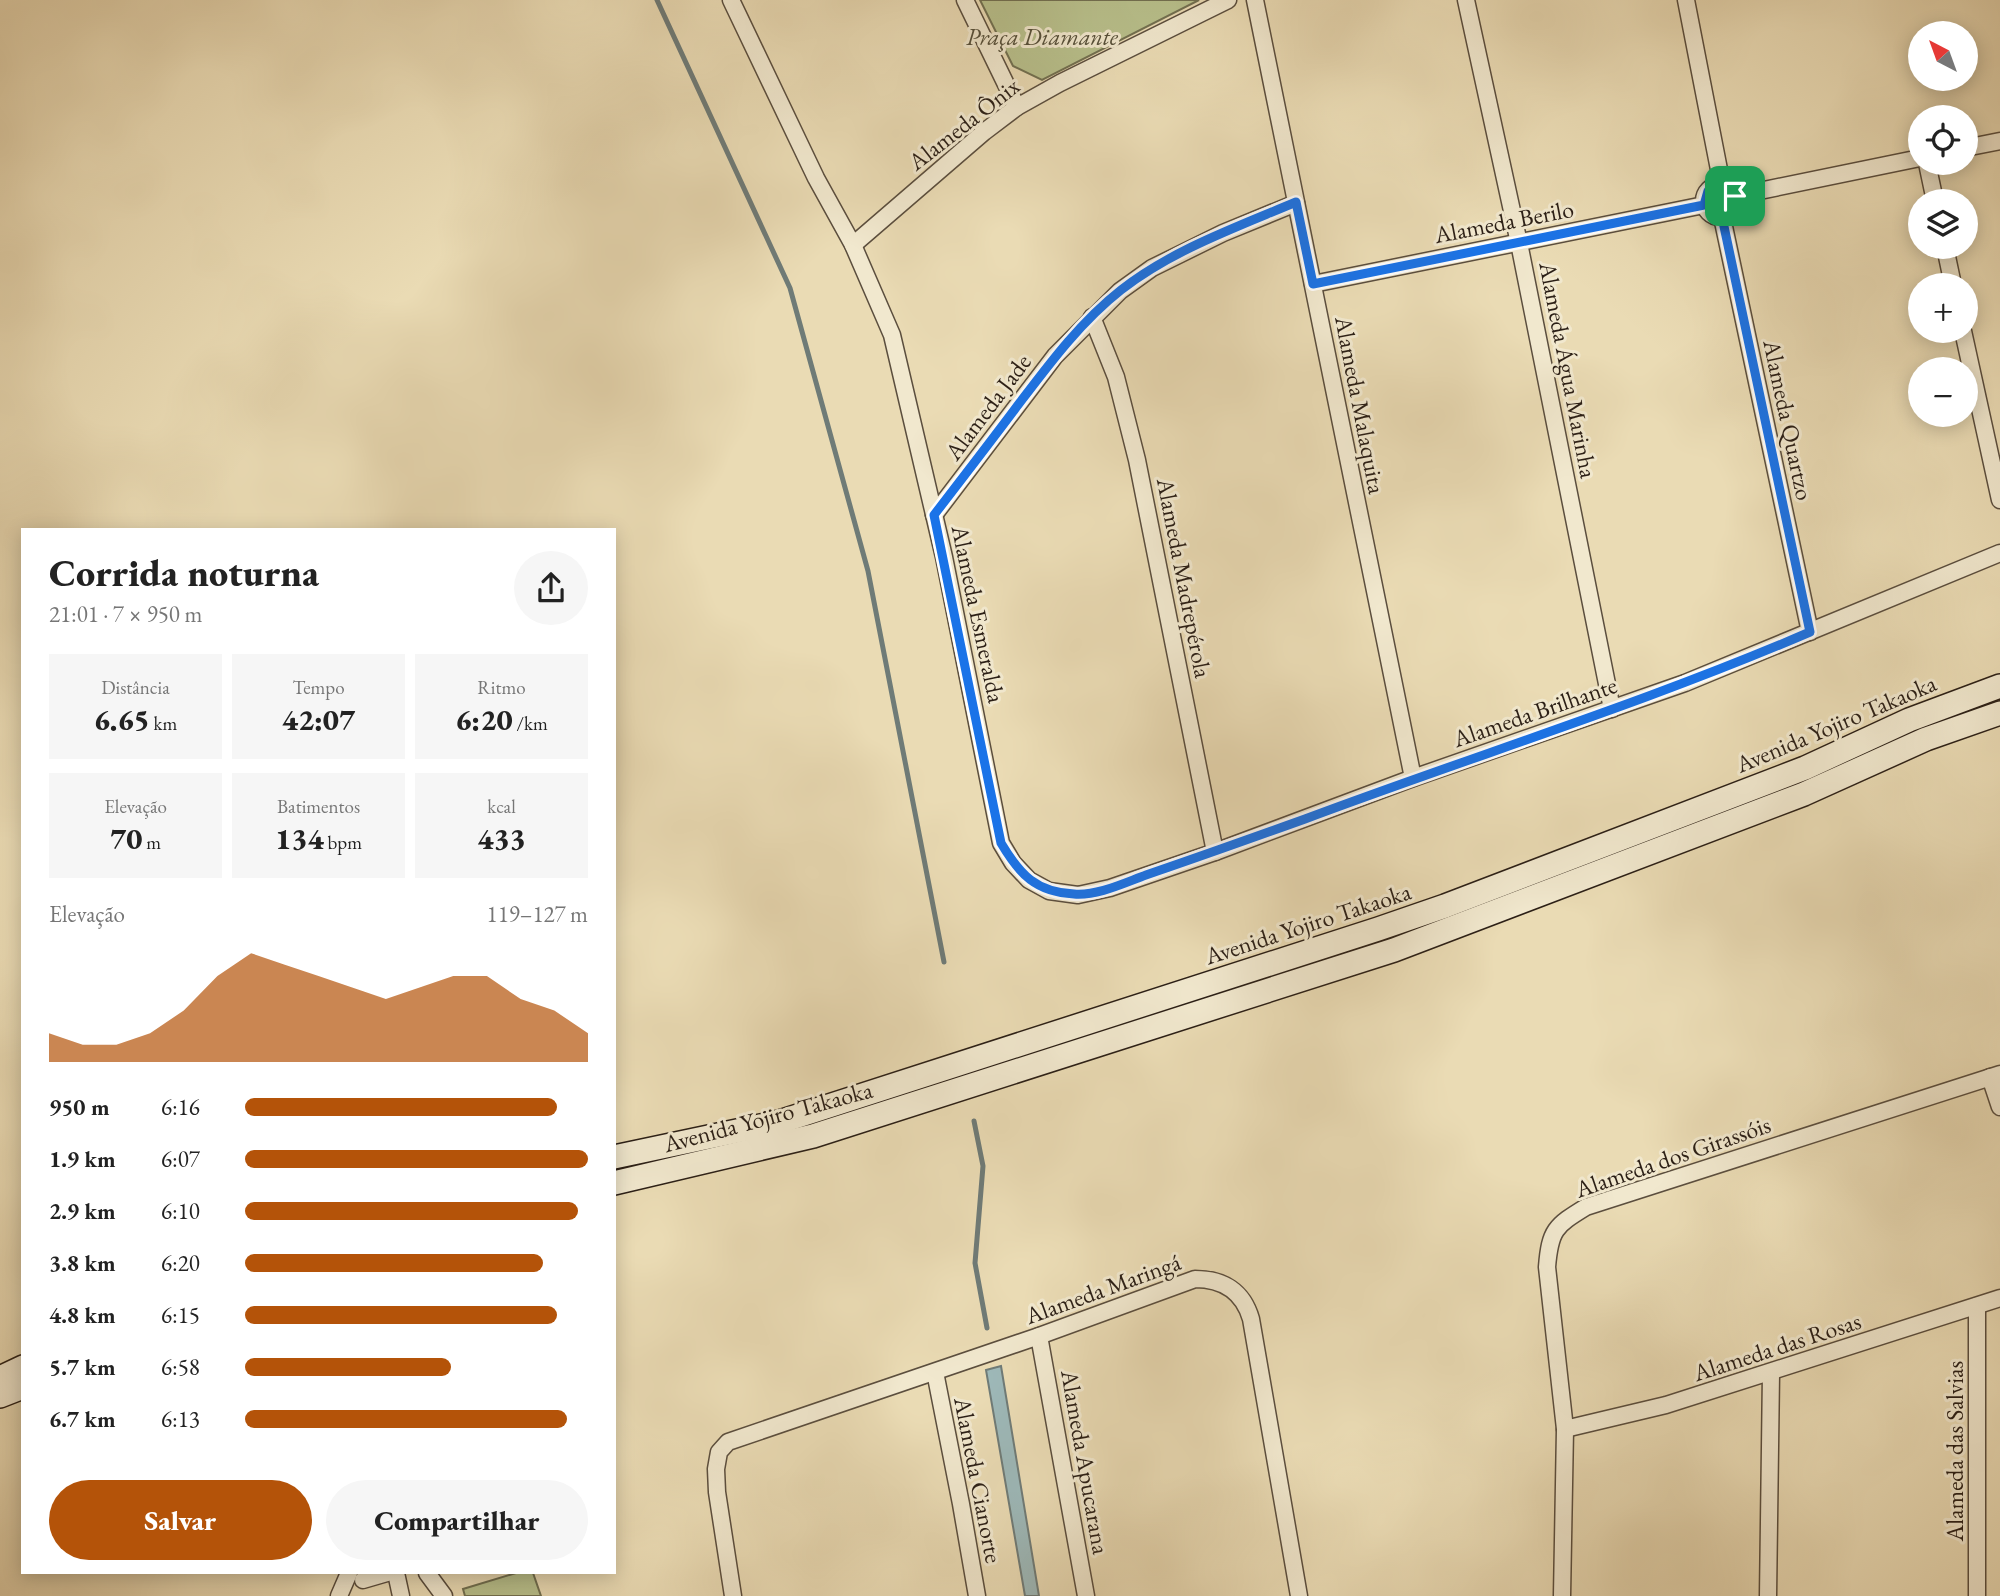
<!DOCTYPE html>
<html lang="pt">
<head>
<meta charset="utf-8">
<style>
  :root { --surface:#fff; --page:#f6f6f6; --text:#222; --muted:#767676; --accent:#b45309 }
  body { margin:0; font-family:"EB Garamond",serif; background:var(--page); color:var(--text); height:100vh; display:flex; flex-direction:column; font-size:26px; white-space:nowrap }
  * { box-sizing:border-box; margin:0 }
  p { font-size:23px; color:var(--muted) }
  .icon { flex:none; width:38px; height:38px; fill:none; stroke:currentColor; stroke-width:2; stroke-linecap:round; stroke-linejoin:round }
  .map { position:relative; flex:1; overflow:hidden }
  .sheet { position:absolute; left:21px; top:528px; width:595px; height:1046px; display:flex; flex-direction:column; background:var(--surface); border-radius:0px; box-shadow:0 4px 18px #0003 }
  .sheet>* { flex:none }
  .needle { width:46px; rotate:319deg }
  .controls { position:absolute; left:1908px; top:21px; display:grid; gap:14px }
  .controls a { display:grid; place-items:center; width:70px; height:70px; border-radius:50%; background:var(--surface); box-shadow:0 4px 18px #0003; font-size:35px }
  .pin { position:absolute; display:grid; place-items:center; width:60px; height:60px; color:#fff; margin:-30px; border-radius:14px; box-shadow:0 4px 10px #0006 }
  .round { display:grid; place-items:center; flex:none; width:74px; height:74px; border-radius:37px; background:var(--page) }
  .headline { display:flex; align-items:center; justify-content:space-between; height:119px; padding:0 28px }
  h1 { font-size:38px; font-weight:800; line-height:52px }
  .metrics { display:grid; grid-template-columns:repeat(3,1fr); gap:10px; height:119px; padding:7px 28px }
  .metrics div { display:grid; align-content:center; border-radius:0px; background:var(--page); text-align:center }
  .metrics b { font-size:30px; font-weight:800 }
  .metrics small { font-size:19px; font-weight:400 }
  .metrics p { font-size:19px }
  .chart { height:196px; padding:14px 28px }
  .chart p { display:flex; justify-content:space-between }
  .chart svg { width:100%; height:126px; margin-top:7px; fill:var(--accent); opacity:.7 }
  .button { display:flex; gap:14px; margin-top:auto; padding:14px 28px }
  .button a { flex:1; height:80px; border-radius:42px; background:var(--accent); color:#fff; font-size:28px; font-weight:800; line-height:80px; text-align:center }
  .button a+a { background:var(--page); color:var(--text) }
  ul { padding:0 28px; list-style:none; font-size:23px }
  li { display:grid; grid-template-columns:112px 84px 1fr; align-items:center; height:52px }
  li i { height:18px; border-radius:9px; background:var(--accent) }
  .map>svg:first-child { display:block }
  .green { fill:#b8c08c; stroke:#727051; stroke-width:2 }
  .water { fill:#9db8b8; stroke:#6f7b77; stroke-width:2 }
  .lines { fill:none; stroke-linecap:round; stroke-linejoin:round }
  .stream { stroke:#6f7b77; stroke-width:5 }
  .minor-casing { stroke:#5b4e3e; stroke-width:19 }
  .secondary-casing { stroke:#2b1f16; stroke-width:26 }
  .minor { stroke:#f1e8ce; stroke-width:16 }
  .secondary { stroke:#f1e8ce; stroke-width:23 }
  .route-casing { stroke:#fff; stroke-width:14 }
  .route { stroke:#1a73e8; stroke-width:9 }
  .labels { text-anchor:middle; stroke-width:6; stroke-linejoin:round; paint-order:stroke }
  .park-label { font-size:24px; font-style:italic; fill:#554f39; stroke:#f1e8ce }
  .street-label { font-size:24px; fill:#2b1f16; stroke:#f1e8ce }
</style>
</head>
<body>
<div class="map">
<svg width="2000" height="1596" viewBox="0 0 2000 1596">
  <rect width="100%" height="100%" fill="#eadbb4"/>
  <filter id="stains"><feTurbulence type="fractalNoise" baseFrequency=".00286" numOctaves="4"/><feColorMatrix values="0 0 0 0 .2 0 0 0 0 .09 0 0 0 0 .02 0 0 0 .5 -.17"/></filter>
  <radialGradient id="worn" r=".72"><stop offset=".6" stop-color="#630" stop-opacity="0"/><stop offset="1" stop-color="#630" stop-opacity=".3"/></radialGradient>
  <!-- green -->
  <g class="green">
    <path d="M 980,0 L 1199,0 L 1042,80 L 1013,66 Z"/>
    <path d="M 516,1573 L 533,1573 L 541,1596 L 465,1596 L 463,1589 Z"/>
  </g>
  <!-- water -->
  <path class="water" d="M 1001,1366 L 1039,1596 L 1025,1596 L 986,1370 Z"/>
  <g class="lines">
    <!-- stream -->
    <g class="stream">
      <path d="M 657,0 L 790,288 L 868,571 L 944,962"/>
      <path d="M 974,1121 L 983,1166 L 975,1263 L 987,1328"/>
    </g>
    <defs>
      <g id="minor">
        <path d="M 731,0 L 816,178 L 853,245 L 892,335 L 944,557 L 1001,843 L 1013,863 L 1029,880 L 1049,891 L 1078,895 L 1110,888 L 1215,852 L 1413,778 L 1685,683 L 2000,553"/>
        <path d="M 965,0 L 1017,107"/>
        <path d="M 1255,0 L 1413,778"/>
        <path d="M 1466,0 L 1519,243 L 1612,709"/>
        <path d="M 1686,0 L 1722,185"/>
        <path d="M 1965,148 L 2000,141"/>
        <path d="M 1927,163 L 1935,201"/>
        <circle cx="1720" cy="201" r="16"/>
        <path d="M 1735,196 L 1920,158"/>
        <path d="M 1722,217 L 1810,632"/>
        <path d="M 853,245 L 984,132 L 1017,107 L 1060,83 L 1228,0"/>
        <path d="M 1945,247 L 1953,285"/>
        <path d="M 1313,284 L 1704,205"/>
        <path d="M 1092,317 L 1116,377 L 1137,460 L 1215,852"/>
        <path d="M 1963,331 L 2000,500"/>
        <path d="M 934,515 L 1055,356 L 1120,291 L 1152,268 L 1223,233 L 1296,203"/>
        <path d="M 1990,1077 L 2000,1107"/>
        <path d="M 1039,1336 L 1086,1596"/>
        <path d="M 935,1372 L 961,1504 L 977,1596"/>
        <path d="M 1565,1429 L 1666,1405 L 2000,1298"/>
        <path d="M 396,1573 L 401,1596"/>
        <path d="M 427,1573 L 444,1596"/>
        <path d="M 363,1580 L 387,1573"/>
        <path d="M 339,1596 L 349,1573"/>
        <path d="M 733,1596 L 717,1492 L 716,1469 L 719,1452 L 728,1442 L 1039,1336 L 1195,1279 C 1223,1279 1243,1291 1251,1319 L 1299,1596"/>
        <path d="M 1562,1596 L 1565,1429 L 1547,1267 C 1550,1230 1555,1226 1586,1207 L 2000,1074"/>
        <path d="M 1768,1596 L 1771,1373"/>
        <path d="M 1977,1596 L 1977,1306"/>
      </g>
      <g id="secondary">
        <path d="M 614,1157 L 779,1122 L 1378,929 L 1445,906 L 1805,768 L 1909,720 L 2000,686"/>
        <path d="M 614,1183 L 813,1136 L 1394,950 L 1804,794 L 1926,739 L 2000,713"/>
        <path d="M 0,1378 L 23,1367"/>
        <path d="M 0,1396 L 23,1387"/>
      </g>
    </defs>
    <!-- minor casing -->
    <use href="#minor" class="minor-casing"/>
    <!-- secondary casing -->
    <use href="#secondary" class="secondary-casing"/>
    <!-- minor -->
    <use href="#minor" class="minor"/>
    <!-- secondary -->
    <use href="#secondary" class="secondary"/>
  </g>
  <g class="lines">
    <defs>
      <path id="route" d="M 1722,185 L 1727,187 L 1735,196 L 1734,210 L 1722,217 L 1810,632 C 1645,703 1473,756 1305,819 C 1252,838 1199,857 1146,875 C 1124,883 1097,896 1074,894 C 1036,892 1020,875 1001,843 L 934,515 C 961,480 988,445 1015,409 C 1047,367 1079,323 1121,290 C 1172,250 1237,227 1296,202 L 1313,284 L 1704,205 L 1708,191 Z"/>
    </defs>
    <!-- route casing -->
    <use href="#route" class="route-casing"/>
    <!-- route -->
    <use href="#route" class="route"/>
  </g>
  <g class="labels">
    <!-- park labels -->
    <g class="park-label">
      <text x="1042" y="45">Praça Diamante</text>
    </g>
    <!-- street labels -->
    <g class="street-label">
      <text transform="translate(964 124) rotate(-38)" y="8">Alameda Ônix</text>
      <text transform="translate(1504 222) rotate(-11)" y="8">Alameda Berilo</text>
      <text transform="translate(1568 370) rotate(79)" y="8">Alameda Água Marinha</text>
      <text transform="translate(1360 405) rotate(79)" y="8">Alameda Malaquita</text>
      <text transform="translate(988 407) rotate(-53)" y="8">Alameda Jade</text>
      <text transform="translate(1788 420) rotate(78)" y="8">Alameda Quartzo</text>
      <text transform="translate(1184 578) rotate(79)" y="8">Alameda Madrepérola</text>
      <text transform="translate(978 614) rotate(78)" y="8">Alameda Esmeralda</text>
      <text transform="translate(1535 712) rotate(-19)" y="8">Alameda Brilhante</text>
      <text transform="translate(1836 724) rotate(-23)" y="8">Avenida Yojiro Takaoka</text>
      <text transform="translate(1308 924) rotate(-18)" y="8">Avenida Yojiro Takaoka</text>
      <text transform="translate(768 1117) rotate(-15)" y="8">Avenida Yojiro Takaoka</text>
      <text transform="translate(1673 1157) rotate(-19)" y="8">Alameda dos Girassóis</text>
      <text transform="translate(1103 1289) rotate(-20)" y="8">Alameda Maringá</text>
      <text transform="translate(1777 1347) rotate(-18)" y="8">Alameda das Rosas</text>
      <text transform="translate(1955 1451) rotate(-90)" y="8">Alameda das Salvias</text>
      <text transform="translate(1085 1462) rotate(80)" y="8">Alameda Apucarana</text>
      <text transform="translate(978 1480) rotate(79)" y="8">Alameda Cianorte</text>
    </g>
  </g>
  <rect width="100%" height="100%" filter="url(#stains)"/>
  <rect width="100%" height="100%" fill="url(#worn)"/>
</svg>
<div class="controls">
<a><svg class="needle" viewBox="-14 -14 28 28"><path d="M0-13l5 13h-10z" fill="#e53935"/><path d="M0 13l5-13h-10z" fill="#767676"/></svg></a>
<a><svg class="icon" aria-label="locate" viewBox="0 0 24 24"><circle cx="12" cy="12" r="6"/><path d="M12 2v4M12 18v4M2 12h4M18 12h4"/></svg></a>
<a><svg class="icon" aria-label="layers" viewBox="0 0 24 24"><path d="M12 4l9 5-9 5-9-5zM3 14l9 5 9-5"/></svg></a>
<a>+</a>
<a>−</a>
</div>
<div class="pin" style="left:1735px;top:196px;background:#1e9e55"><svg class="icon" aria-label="arrive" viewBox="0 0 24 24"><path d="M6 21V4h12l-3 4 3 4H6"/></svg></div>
<section class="sheet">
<div class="headline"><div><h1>Corrida noturna</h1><p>21:01 · 7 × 950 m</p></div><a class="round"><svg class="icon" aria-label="share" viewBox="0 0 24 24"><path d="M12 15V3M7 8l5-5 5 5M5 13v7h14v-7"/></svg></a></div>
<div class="metrics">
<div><p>Distância</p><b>6.65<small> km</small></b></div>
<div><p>Tempo</p><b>42:07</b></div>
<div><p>Ritmo</p><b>6:20<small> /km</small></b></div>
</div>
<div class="metrics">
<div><p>Elevação</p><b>70<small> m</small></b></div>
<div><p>Batimentos</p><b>134<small> bpm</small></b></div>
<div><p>kcal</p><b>433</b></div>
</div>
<div class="chart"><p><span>Elevação</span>119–127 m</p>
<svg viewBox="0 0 160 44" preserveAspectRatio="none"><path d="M0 44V34L10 38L20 38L30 34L40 26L50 14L60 6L70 10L80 14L90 18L100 22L110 18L120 14L130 14L140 22L150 26L160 34V44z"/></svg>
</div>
<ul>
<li><b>950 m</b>6:16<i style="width:91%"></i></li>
<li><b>1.9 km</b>6:07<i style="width:100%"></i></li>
<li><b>2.9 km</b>6:10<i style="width:97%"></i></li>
<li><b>3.8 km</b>6:20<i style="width:87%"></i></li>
<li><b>4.8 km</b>6:15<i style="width:91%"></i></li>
<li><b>5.7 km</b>6:58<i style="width:60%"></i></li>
<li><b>6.7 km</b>6:13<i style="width:94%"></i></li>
</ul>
<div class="button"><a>Salvar</a><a>Compartilhar</a></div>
</section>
</div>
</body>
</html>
